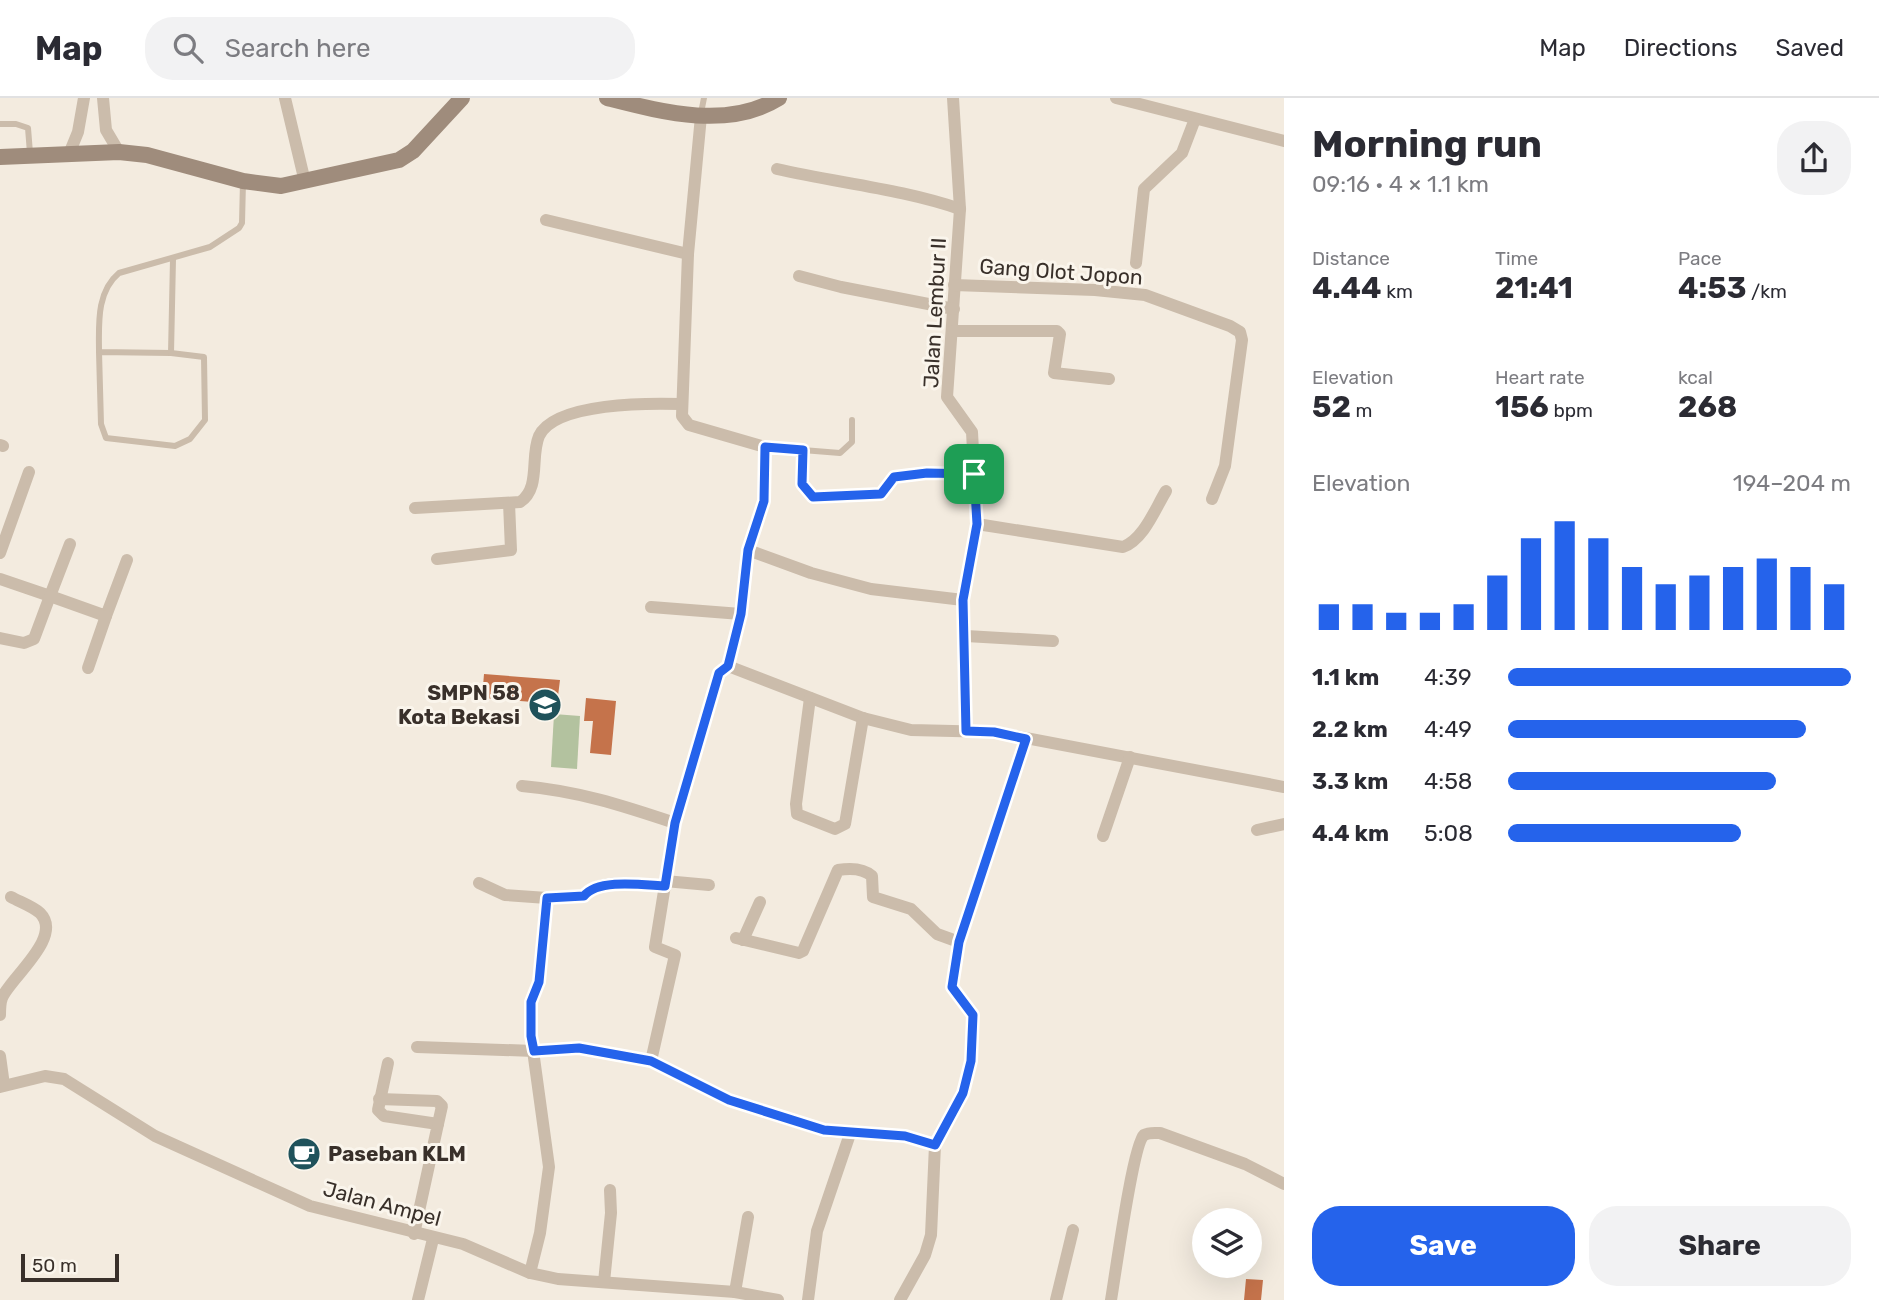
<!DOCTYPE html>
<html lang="en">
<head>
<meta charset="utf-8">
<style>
  :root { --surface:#fff; --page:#f2f2f3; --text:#2b2b33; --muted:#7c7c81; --line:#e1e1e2; --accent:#2563eb }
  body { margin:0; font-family:Rubik,sans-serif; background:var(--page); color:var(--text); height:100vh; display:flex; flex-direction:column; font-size:26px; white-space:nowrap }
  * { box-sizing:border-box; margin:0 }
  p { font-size:23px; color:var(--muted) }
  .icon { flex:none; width:38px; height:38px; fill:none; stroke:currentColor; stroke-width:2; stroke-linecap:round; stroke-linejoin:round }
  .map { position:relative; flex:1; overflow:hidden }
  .panel { display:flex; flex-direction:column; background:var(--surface); width:595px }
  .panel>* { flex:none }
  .buttons { position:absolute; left:1192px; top:1110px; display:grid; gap:14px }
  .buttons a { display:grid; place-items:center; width:70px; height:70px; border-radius:50%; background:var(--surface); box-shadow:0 7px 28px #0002; font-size:35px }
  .scale { position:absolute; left:21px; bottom:18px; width:98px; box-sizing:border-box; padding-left:7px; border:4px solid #39302a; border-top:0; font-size:19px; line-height:24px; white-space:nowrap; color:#39302a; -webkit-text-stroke:5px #faf5ec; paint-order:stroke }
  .pin { position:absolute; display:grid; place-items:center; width:60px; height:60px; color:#fff; margin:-30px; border-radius:14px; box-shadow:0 4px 10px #0006 }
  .round { display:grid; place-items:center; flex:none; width:74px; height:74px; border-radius:28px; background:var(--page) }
  .summary { display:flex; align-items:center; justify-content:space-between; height:119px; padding:0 28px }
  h1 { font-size:38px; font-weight:700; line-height:52px }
  .stats { display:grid; grid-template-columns:repeat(3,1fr); gap:10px; height:119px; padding:7px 28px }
  .stats div { display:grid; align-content:center }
  .stats b { font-size:30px; font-weight:700 }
  .stats small { font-size:19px; font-weight:400 }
  .stats p { font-size:19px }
  .chart { height:196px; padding:14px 28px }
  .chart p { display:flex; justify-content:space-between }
  .chart svg { width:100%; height:126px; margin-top:7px; stroke:var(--accent); stroke-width:6 }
  .primary-button { display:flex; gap:14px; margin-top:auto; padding:14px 28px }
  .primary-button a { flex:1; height:80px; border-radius:28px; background:var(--accent); color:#fff; font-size:28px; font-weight:700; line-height:80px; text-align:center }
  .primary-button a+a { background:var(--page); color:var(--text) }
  ul { padding:0 28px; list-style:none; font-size:23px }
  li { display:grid; grid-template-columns:112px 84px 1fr; align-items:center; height:52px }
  li i { height:18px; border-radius:9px; background:var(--accent) }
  header { display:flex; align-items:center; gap:42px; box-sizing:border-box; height:98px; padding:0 35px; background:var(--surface); border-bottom:2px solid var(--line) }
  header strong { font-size:33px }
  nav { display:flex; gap:38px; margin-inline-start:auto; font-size:24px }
  .search { width:490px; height:63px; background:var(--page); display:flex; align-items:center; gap:18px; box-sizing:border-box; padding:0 24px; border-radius:28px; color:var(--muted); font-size:26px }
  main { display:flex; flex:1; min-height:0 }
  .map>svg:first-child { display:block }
  .green { fill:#b3c29f }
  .building { fill:#c5734b }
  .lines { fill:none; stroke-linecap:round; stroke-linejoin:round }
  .lane { stroke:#cbbcab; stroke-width:6 }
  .street { stroke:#cbbcab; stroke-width:12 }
  .secondary { stroke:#9f8c7c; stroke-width:16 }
  .route-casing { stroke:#fff; stroke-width:14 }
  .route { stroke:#2563eb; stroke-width:9 }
  .labels { text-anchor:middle; stroke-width:6; stroke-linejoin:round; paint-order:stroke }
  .street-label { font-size:21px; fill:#39302a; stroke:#faf5ec }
  .poi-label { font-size:21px; font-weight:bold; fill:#39302a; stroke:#faf5ec; text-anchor:end }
</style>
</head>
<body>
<header>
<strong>Map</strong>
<div class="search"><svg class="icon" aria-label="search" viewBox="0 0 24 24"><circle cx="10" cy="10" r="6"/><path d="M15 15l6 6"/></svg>Search here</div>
<nav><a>Map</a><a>Directions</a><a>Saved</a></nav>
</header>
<main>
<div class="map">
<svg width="1284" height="1202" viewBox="0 0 1284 1202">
  <rect width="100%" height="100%" fill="#f3ebdf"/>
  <!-- green -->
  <path class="green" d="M 554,616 L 580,618 L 577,671 L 551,669 Z"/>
  <!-- building -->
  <g class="building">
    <path d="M 484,576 L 560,582 L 557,606 L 482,600 Z"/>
    <path d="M 586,600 L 616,603 L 611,657 L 590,655 L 593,623 L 584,623 Z"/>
    <path d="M 1246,1181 L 1263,1182 L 1261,1202 L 1244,1202 Z"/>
  </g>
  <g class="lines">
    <!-- lane -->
    <g class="lane">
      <path d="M 701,15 L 704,0"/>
      <path d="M 0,26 L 16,26 L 28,30 L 30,55"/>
      <path d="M 99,254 L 101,326 L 106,340 L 175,348 L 190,341 L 205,322 L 204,259 L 171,255 L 99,254 C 99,227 96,194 119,175 L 210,149 L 239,130 L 242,125 L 243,84"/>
      <path d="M 171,255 L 173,161"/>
      <path d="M 765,349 L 840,355 L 852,344 L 852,322"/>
      <path d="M 803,352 L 802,386 L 813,399 L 881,396 L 894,379 L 927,375 L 974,376"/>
    </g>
    <!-- street -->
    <g class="street">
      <path d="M 103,0 L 106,32 L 119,54"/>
      <path d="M 285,0 L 305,84"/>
      <path d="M 953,0 L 960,111 L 947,299 L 972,334 L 977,426 L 963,502 L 966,633"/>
      <path d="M 1116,0 L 1284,43"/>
      <path d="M 69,56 L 78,34 L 84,0"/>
      <path d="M 777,71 C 838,85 902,91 960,111"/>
      <path d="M 546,122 L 688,156"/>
      <path d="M 1136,165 L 1144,91 L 1182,55 L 1195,21"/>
      <path d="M 799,178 L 841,189 L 954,211"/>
      <path d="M 954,187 L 1095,192 L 1145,197 L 1230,228 L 1240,234 L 1242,242 L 1225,368 L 1212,401"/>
      <path d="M 953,233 L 1057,233 L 1060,236 L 1054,275 L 1109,281"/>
      <path d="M 0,347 L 3,348"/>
      <path d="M 415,410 L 520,404 C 541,390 530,359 539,338 C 555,304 651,305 682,306"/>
      <path d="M 977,426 L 1123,449 C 1144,441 1155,411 1166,393"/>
      <path d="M 748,452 L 811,475 L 871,491 L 963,502"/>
      <path d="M 0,455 L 29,374"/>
      <path d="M 437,461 L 511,452 L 509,405"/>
      <path d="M 0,481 L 50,498 L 70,446"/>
      <path d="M 651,509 L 741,516"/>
      <path d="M 966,538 L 1053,543"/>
      <path d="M 0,540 L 24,545 L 34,541 L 50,498 L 106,518 L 127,462"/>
      <path d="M 728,568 L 863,620 L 911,632 L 994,634 L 1284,689"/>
      <path d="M 88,570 L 106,518"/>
      <path d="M 810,600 L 796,706 L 797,716 L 835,731 L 845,726 L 863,620"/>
      <path d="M 522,688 C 578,693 621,707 675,725"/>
      <path d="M 1257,732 L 1284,726"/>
      <path d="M 1103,738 L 1130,659"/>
      <path d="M 665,783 L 709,787"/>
      <path d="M 479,785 L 505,797 L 547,800"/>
      <path d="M 736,840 L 799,855 L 803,853 L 838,772 C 850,770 863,770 872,778 L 873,799 L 911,811 L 937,836 L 959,844"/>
      <path d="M 743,842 L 760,804"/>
      <path d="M 0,917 C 0,912 0,905 2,900 C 10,880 64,839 40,815 C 32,808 20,804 11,799"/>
      <path d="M 417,949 L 534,953 L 579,950 L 651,963 L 729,1002 L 825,1033 L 905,1038 L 935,1047"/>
      <path d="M 0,958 L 4,987"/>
      <path d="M 651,963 L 675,857 L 655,849 L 675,725 L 719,575 L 728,568 L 741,516 L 748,452 L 764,403 L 765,349 L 689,327 L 682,318 L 688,156 L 701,18"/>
      <path d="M 388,965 L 378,1012 L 384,1018 L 438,1026 L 414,1136"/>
      <path d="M 0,989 L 45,978 L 64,981 L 155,1038 L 310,1108 L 463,1146 L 530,1175 L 558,1181 L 735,1194 L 778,1202"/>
      <path d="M 379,1001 L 437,1003 L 442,1008 L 438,1026"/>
      <path d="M 530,1175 L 540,1135 L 549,1069 L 531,938 L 531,904 L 539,884 L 547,800 L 584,798 C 600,778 642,787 665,788"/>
      <path d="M 604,1184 L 611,1115 L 610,1092"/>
      <path d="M 735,1194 L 748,1119"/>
      <path d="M 418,1202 L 433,1141"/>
      <path d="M 808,1202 L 817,1133 L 851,1033"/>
      <path d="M 900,1202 L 925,1157 L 931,1137 L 935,1047 L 963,995 L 971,963 L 973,917 L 952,889 L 959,844 L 1026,641"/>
      <path d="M 1056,1202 L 1073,1132"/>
      <path d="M 1111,1202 C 1115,1179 1133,1046 1144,1037 C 1149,1034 1155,1035 1160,1035 L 1245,1066 L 1284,1086"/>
    </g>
    <!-- secondary -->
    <g class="secondary">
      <path d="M 607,0 C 662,14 728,32 779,0"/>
      <path d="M 0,59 L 119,54 L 147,57 L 243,83 L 281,88 L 399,62 L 413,53 L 462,0"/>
    </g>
  </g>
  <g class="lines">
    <defs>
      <path id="route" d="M 765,349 L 803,352 L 802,386 L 813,399 L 881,396 L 894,379 L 927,375 L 974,376 L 977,426 L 963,502 L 966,633 L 994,634 L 1026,641 L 959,844 L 952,889 L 973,917 L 971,963 L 963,995 L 935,1047 L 905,1038 L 824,1032 L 729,1002 L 651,963 L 579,950 L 534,953 L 531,938 L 531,904 L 539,884 L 547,800 L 584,798 C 598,780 644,787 665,788 L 675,725 L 719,575 L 728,568 L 741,516 L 748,452 L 764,403 Z"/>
    </defs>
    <!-- route casing -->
    <use href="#route" class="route-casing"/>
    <!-- route -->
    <use href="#route" class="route"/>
  </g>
  <!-- icons -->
  <defs>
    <symbol id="school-disc" viewBox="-11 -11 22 22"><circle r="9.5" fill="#1f525b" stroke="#faf5ec"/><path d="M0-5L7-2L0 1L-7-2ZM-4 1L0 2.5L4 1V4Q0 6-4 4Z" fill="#fff"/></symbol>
    <symbol id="cafe-disc" viewBox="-11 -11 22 22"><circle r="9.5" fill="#1f525b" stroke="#faf5ec"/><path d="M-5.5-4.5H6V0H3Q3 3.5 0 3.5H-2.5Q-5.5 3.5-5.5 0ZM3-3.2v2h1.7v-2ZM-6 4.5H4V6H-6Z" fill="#fff"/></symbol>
  </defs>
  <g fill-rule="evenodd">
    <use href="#school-disc" x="526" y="588" width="38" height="38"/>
    <use href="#cafe-disc" x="285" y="1037" width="38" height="38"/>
  </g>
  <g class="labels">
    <!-- street labels -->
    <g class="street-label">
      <text transform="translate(1061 174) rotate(4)" y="7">Gang Olot Jopon</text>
      <text transform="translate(935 215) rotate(-87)" y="7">Jalan Lembur II</text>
      <text transform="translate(382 1106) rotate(15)" y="7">Jalan Ampel</text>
    </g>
    <!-- poi labels -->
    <g class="poi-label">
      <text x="520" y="602">SMPN 58<tspan x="520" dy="24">Kota Bekasi</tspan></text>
      <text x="328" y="1063" text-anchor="start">Paseban KLM</text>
    </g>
  </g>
</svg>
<div class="buttons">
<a><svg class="icon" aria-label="layers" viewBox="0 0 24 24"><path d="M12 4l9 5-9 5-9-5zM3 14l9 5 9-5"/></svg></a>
</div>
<div class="scale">50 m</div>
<div class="pin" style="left:974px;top:376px;background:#1e9e55"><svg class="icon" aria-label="arrive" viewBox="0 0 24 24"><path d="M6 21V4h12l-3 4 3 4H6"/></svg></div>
</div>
<section class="panel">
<div class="summary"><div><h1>Morning run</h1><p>09:16 · 4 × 1.1 km</p></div><a class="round"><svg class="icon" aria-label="share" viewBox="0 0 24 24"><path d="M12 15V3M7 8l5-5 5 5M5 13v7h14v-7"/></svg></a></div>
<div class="stats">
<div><p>Distance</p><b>4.44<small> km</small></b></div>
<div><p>Time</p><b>21:41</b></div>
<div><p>Pace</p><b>4:53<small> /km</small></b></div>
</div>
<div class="stats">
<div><p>Elevation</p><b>52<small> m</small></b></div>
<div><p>Heart rate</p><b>156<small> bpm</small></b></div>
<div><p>kcal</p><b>268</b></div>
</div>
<div class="chart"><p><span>Elevation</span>194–204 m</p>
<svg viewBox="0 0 160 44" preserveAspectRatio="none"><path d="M5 44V35M15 44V35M25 44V38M35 44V38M45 44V35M55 44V25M65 44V12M75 44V6M85 44V12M95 44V22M105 44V28M115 44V25M125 44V22M135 44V19M145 44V22M155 44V28"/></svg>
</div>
<ul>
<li><b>1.1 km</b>4:39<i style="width:100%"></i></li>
<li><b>2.2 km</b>4:49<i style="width:87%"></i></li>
<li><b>3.3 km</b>4:58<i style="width:78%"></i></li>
<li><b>4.4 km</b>5:08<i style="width:68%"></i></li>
</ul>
<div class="primary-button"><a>Save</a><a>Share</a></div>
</section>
</main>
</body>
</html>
